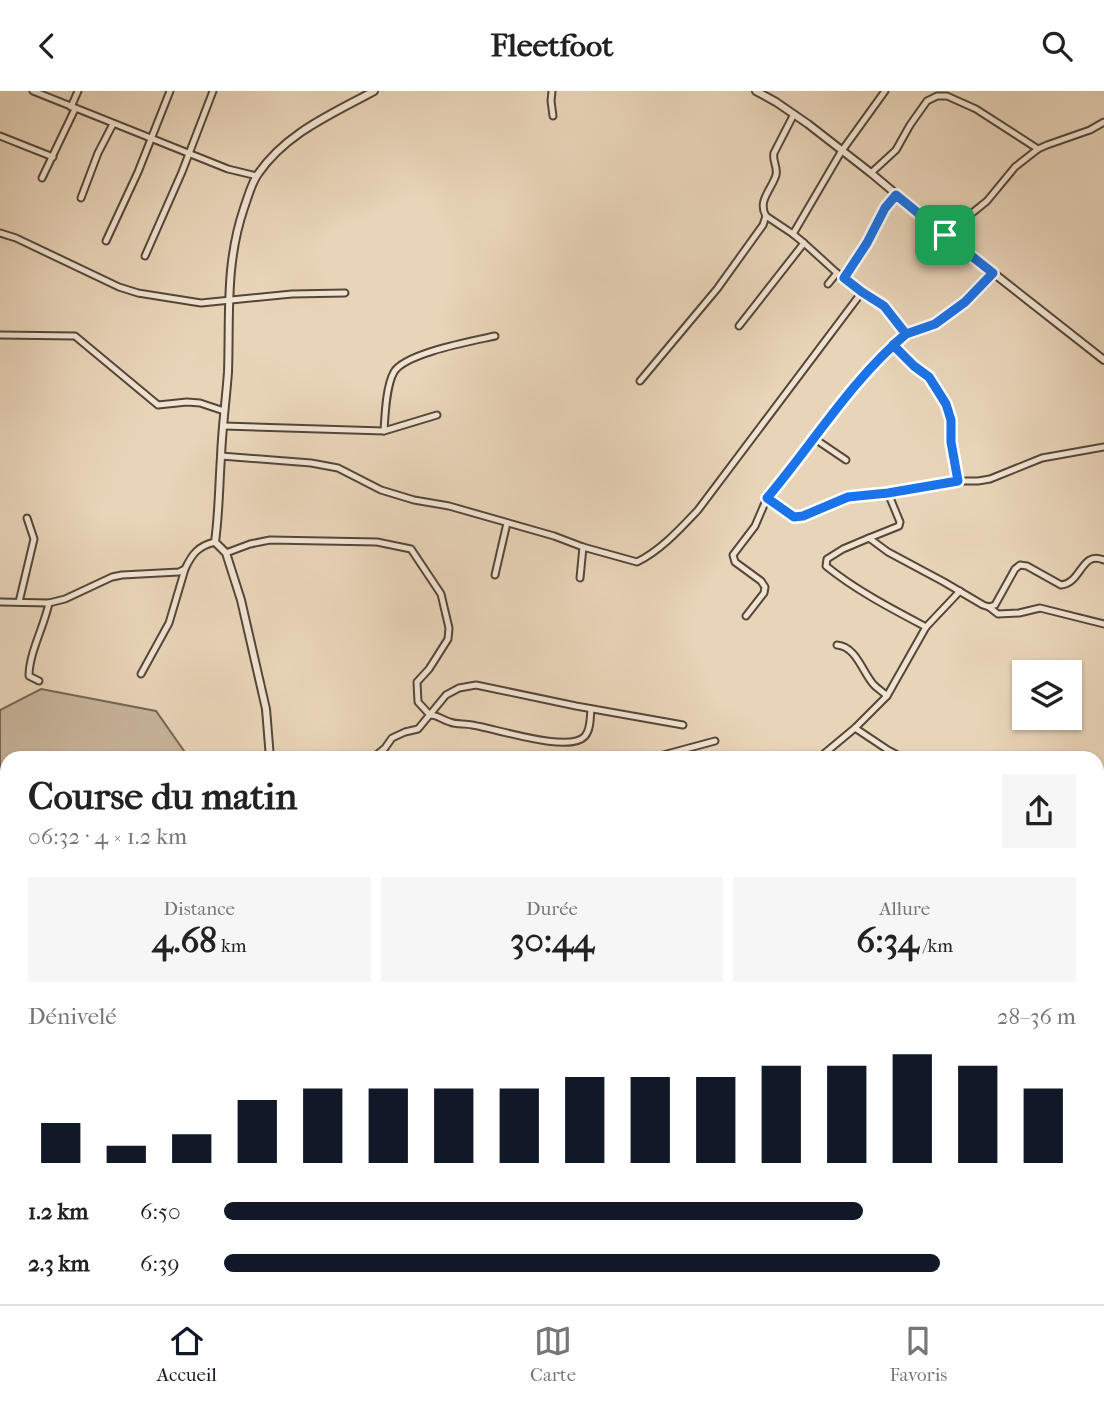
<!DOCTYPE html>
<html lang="fr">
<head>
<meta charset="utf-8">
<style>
  :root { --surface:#fff; --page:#f6f6f6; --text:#222; --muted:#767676; --line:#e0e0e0; --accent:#111827 }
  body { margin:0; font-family:"IM FELL French Canon",serif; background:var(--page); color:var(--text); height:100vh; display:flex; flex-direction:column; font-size:26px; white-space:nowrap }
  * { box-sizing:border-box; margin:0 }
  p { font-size:23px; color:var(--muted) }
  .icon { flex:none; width:38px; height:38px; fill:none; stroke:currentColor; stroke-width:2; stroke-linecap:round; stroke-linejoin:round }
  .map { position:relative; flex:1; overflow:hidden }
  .sheet { position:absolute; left:0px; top:660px; width:1104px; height:555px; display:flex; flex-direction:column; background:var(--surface); border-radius:21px 21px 0 0; box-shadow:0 2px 5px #0004 }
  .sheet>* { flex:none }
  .buttons { position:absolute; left:1012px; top:569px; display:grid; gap:14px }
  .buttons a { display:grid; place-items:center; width:70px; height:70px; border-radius:0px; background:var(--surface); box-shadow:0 2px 5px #0004; font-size:35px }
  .pin { position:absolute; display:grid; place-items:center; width:60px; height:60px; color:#fff; margin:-30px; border-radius:14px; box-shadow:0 4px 10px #0006 }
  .round { display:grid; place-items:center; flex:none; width:74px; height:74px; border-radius:0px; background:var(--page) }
  .summary { display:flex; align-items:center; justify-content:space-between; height:119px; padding:0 28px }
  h1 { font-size:38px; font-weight:700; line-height:52px }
  .figures { display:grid; grid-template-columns:repeat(3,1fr); gap:10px; height:119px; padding:7px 28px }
  .figures div { display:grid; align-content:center; border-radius:0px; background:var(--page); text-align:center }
  .figures b { font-size:35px; font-weight:700 }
  .figures small { font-size:19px; font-weight:400 }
  .figures p { font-size:19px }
  .chart { height:196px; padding:14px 28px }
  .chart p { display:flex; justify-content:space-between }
  .chart svg { width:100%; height:126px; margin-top:7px; stroke:var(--accent); stroke-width:6 }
  ul { padding:0 28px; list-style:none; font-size:23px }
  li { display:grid; grid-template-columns:112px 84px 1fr; align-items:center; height:52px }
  li i { height:18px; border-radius:9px; background:var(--accent) }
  header { display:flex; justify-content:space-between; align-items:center; height:91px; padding:0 28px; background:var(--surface); font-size:32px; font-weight:700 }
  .dock { display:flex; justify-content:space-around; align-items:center; height:98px; border-top:2px solid var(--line); background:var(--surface); font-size:19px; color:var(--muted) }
  .dock a { display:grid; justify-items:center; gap:4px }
  .dock .selected { color:var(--accent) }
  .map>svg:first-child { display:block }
  .green { fill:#c7b49b; stroke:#766554; stroke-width:2 }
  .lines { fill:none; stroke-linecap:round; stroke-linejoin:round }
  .minor-casing { stroke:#564638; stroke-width:9 }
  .tertiary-casing { stroke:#564638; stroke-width:10 }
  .minor { stroke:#f0e3d1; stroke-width:5 }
  .tertiary { stroke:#f0e3d1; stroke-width:6 }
  .route-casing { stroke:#fff; stroke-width:14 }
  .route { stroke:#1a73e8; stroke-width:9 }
</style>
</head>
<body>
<header><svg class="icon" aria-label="back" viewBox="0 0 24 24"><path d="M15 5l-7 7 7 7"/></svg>Fleetfoot<svg class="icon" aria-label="search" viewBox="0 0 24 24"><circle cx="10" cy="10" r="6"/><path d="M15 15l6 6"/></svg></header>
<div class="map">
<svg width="1104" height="1213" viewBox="0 0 1104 1213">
  <rect width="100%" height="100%" fill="#e8d4b8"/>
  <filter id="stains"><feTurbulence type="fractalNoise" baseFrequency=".00286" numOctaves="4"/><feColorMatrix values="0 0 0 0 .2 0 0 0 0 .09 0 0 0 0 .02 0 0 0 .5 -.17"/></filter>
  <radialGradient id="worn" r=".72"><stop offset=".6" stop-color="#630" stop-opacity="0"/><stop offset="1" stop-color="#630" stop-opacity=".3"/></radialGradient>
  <!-- green -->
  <g class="green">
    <path d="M 41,598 L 156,620 L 189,667 L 7,667 L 7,890 L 0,888 L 0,619 Z"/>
    <path d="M 1097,708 L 1104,716 L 1104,864 L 1097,866 Z"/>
    <path d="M 1097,1023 L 1104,1041 L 1104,1072 L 1097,1078 Z"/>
    <path d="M 1097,1079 L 1104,1090 L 1104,1189 L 1097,1171 Z"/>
    <path d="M 505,1208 L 704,1208 L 702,1213 L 516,1213 Z"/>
    <path d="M 761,1208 L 1027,1208 L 1033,1213 L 766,1213 Z"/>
  </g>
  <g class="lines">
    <defs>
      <g id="minor">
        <path d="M 33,0 L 228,78 L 257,85"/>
        <path d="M 552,0 L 551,10 L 553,25"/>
        <path d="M 71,16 L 78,0"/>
        <path d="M 0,45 L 53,66"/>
        <path d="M 871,82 L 896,59 L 910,34 L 927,10 L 937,5 L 947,5 L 976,18 L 1038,58"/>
        <path d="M 42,87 L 75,18"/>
        <path d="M 81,107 L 98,62 L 113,33"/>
        <path d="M 766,125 C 757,110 772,98 776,84 C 778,76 772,70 774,62 L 794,23"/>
        <path d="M 0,142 L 16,147 L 119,196 L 138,202 L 201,212 L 292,203 L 345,202"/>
        <path d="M 945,144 L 987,110 L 1015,76 L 1038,58 L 1047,54 L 1090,39 L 1104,31"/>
        <path d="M 106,150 L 138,81 L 170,0"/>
        <path d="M 804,152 L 837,182 L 828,193"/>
        <path d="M 145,165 L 182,81 L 213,0"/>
        <path d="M 837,182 L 843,187 L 867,152 L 885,117 L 896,104"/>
        <path d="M 739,235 L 804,152 L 793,143 L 841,61 L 885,0"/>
        <path d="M 906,243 L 935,233 L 965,211 L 993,182"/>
        <path d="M 0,244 L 75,245 L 158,314 L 187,311 L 200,312 L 224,320"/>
        <path d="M 893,254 L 914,275 L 929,286 L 946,313 L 951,329 L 951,351 L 958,390"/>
        <path d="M 640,290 L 717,198 L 763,134 L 766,125 L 793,143"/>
        <path d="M 224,335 L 384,340 L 437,324"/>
        <path d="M 384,340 C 385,324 386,295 394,281 C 405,262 473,250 495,245"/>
        <path d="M 815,348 C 841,310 871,273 906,243 L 884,215 L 862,201"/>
        <path d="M 221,365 L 311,372 L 338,377 L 381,399 L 414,409 L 449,415 L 554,445 L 583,456 L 637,471 C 661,459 680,438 698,419 L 862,201 L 843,187"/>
        <path d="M 767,407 L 794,426 L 797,426 L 848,406 L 888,402"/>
        <path d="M 869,447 L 899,435 L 900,431 L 888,402 L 941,392 L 963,390 L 978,390 L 990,388 L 1042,367 L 1104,356"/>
        <path d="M 226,462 L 250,453 L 270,449 L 377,451 L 411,458 L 441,503 L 449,537 L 448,548 L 429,578 L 417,591 L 418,611 L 430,624 C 438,624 442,629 450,631 C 457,634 465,632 472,634 C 494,637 570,663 585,645 C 591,638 590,626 591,618"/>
        <path d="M 495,484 L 507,432"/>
        <path d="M 580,487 L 583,456"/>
        <path d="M 0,511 L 49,512 L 65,508 L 112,486 L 122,484 L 179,481 L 185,478 C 192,463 198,455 215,451"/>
        <path d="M 19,511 L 34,448 L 27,427"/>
        <path d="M 989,516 L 998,523 L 1019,522 L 1040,517 L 1104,533"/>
        <path d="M 746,525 L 764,502 L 765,496 L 761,490 L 735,471 L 733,464 L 755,435 L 767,407 L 815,348 L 846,369"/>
        <path d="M 926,536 L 960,500"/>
        <path d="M 837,554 C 857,556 862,581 874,594 C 878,598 883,601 887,605"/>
        <path d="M 141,583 L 169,532 L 185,478"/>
        <path d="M 39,590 L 29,585 C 29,562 44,536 49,512"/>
        <path d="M 855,637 L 888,659 L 903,667"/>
        <path d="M 373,667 L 385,657 L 392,647 L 405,641 L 418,638 L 446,604 L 459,597 L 476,594 L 576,615 L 683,634"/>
        <path d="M 652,667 L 715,650"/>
        <path d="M 819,667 L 855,637 L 887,605 L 926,536 C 892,518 857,500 826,475 L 827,468 L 843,458 L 869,447 L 888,461 L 944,491 L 983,514 L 989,516 L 995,514 L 1015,478 L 1020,474 L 1027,475 L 1061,494 C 1082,492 1081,459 1104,469"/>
        <path d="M 1097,863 L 1104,868"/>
        <path d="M 1097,939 L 1104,943"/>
        <path d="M 1097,1056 L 1104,1056"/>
        <path d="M 0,1156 L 7,1158"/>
        <path d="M 135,1208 L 145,1213"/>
        <path d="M 300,1208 L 305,1213"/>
        <path d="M 476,1208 L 490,1213"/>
        <path d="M 740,1208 L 744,1213"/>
        <path d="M 1044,1208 L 1049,1213"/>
        <path d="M 1064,1208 L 1065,1213"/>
      </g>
      <g id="tertiary">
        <path d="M 756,0 L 776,11 L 808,33 L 871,82 L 945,144 L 1104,269"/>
        <path d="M 270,667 L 266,618 L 241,509 L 226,462 L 215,451 C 219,422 219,394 221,366 C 222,337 226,309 228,281 C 230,224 225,173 244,117 C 248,106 251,93 258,83 C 286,42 332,23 374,0"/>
        <path d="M 0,1066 L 7,1055"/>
      </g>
    </defs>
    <!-- minor casing -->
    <use href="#minor" class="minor-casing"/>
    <!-- tertiary casing -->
    <use href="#tertiary" class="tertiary-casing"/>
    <!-- minor -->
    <use href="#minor" class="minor"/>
    <!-- tertiary -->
    <use href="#tertiary" class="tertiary"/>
  </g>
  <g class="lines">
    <defs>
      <path id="route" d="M 945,144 L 896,104 L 885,117 L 867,152 L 844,187 L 862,201 L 884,215 L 906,243 C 852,288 812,354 767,407 L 794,426 L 803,425 L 848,406 L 888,402 L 958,390 L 951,351 L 951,329 L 946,313 L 929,286 L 914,275 L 893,254 L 906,243 L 935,233 L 965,211 L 993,182 L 945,144"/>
    </defs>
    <!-- route casing -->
    <use href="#route" class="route-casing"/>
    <!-- route -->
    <use href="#route" class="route"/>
  </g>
  <rect width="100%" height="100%" filter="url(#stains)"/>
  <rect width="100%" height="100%" fill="url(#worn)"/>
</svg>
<div class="buttons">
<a><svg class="icon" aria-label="layers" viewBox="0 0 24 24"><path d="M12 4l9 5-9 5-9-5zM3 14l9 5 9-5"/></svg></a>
</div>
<div class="pin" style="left:945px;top:144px;background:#1e9e55"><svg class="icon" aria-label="arrive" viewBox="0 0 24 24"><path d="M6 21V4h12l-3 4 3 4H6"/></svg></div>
<section class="sheet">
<div class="summary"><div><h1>Course du matin</h1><p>06:32 · 4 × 1.2 km</p></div><a class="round"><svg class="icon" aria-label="share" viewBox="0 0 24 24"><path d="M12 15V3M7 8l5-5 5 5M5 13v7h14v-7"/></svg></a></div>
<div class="figures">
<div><p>Distance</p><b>4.68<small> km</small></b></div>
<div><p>Durée</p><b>30:44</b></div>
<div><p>Allure</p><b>6:34<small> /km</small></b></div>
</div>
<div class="chart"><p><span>Dénivelé</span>28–36 m</p>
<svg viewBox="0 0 160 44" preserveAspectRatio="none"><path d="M5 44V30M15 44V38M25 44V34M35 44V22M45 44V18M55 44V18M65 44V18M75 44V18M85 44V14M95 44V14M105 44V14M115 44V10M125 44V10M135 44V6M145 44V10M155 44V18"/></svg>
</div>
<ul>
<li><b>1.2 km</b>6:50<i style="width:75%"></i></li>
<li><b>2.3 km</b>6:39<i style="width:84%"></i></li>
</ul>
</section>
</div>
<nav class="dock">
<a class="selected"><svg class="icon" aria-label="home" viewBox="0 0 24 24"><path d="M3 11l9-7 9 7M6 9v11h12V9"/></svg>Accueil</a>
<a><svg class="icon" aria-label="map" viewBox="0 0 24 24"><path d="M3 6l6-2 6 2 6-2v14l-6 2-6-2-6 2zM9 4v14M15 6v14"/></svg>Carte</a>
<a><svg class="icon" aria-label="saved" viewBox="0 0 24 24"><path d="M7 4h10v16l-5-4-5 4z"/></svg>Favoris</a>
</nav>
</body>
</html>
